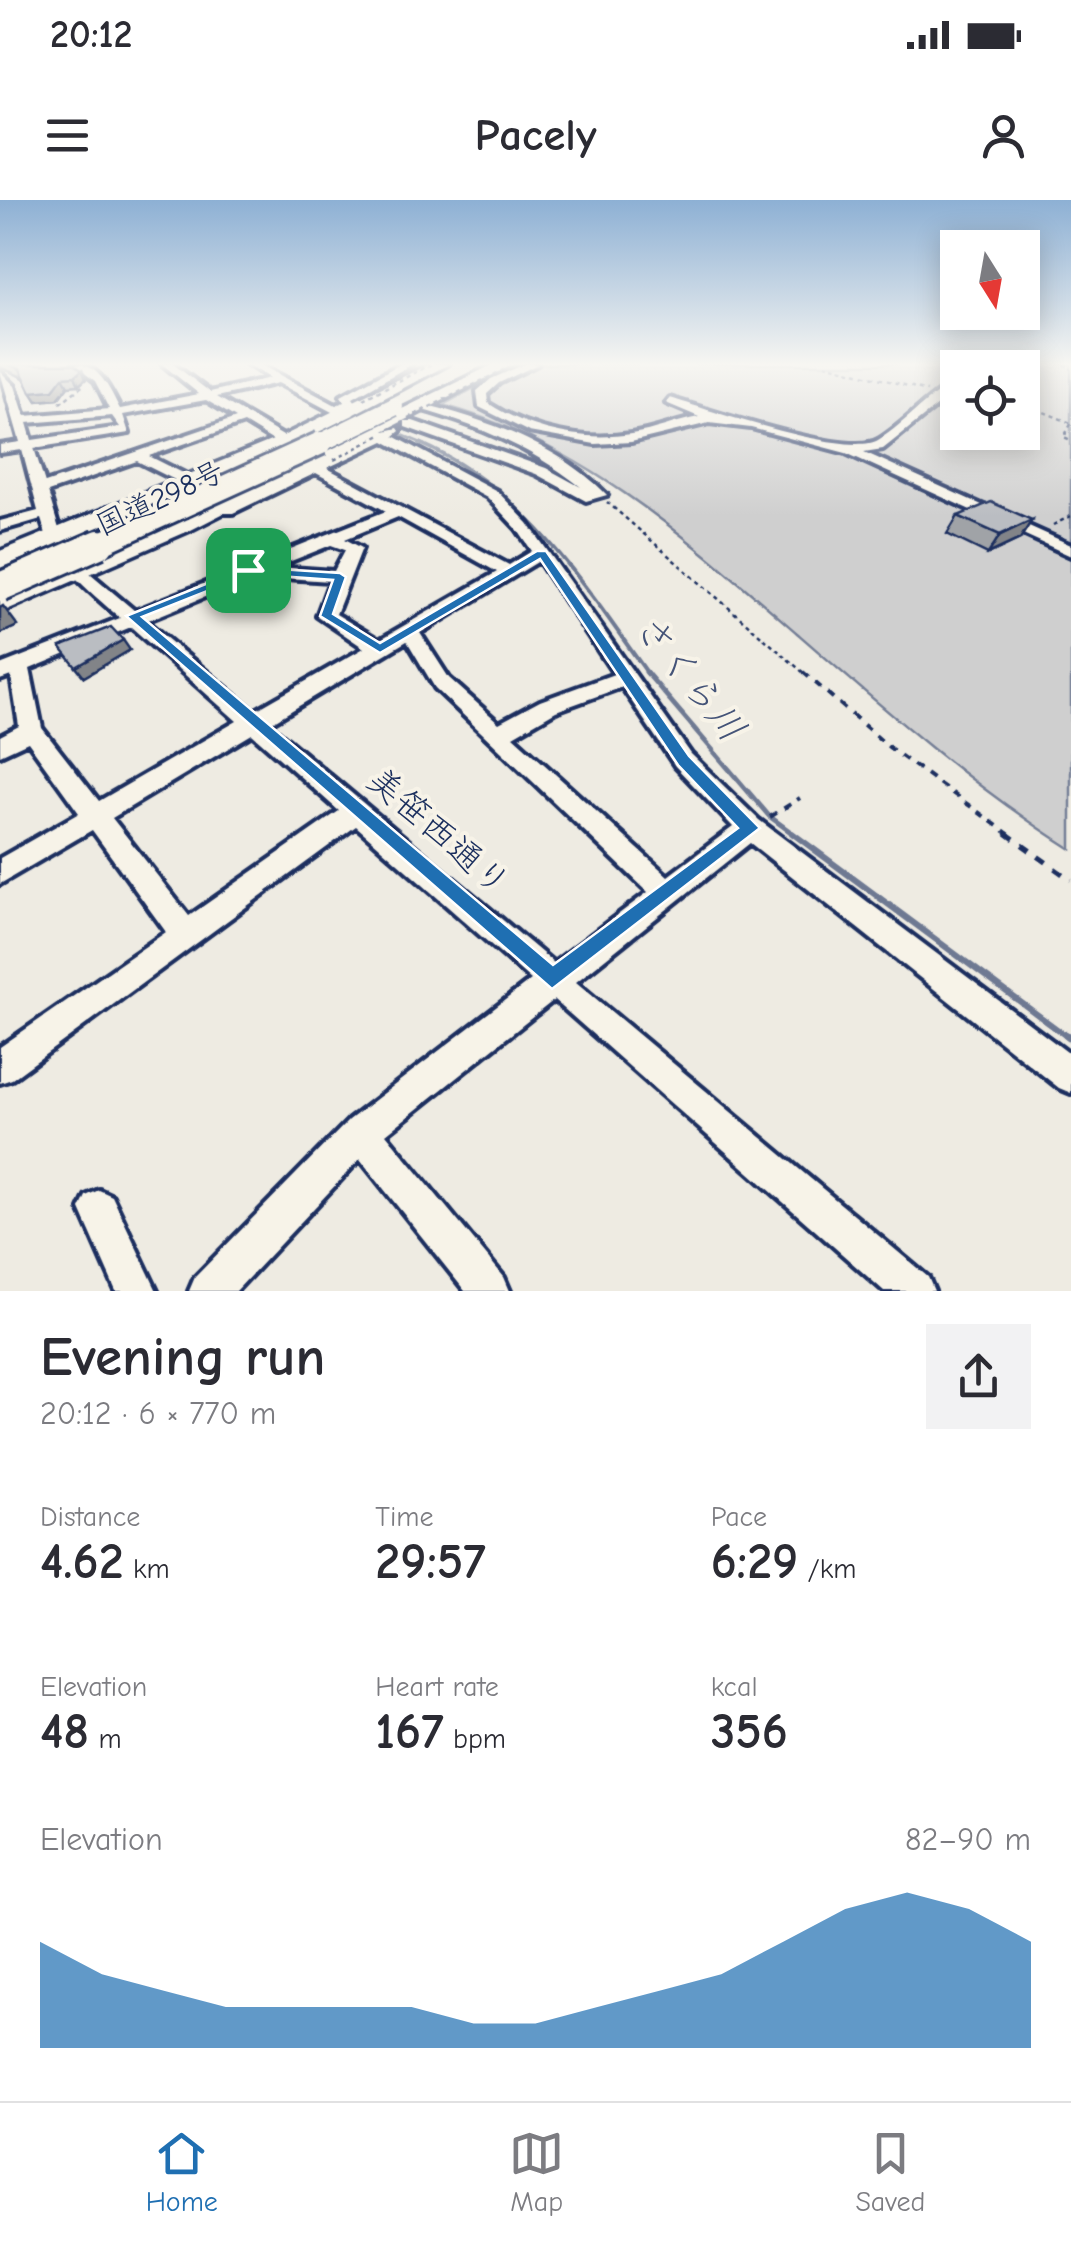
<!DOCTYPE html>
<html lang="en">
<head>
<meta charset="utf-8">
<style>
  :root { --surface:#fff; --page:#f2f2f3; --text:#2b2b33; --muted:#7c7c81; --line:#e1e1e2; --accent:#1f6fb2 }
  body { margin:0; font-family:"Comic Neue","Klee One",sans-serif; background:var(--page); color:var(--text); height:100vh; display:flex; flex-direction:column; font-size:38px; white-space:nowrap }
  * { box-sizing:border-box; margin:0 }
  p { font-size:32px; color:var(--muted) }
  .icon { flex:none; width:55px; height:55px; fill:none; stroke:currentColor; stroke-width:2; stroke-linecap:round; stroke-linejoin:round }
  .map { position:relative; height:1091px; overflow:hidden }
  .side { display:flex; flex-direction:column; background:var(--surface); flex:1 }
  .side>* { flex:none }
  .needle { width:65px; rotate:169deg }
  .tools { position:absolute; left:940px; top:30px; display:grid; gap:20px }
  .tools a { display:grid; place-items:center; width:100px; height:100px; border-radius:0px; background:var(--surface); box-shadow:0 5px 25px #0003; font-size:50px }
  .pin { position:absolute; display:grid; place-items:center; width:85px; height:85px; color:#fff; margin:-42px; border-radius:20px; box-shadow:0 5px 15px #0006 }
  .round { display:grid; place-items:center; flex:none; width:105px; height:105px; border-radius:0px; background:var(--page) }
  .head { display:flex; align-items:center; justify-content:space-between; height:170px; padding:0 40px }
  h1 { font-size:55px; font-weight:600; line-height:75px }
  .metrics { display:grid; grid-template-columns:repeat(3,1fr); gap:15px; height:170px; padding:10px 40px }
  .metrics div { display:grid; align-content:center }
  .metrics b { font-size:50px; font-weight:600 }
  .metrics small { font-size:28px; font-weight:400 }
  .metrics p { font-size:28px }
  .chart { height:280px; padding:20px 40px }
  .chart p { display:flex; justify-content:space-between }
  .chart svg { width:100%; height:180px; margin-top:10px; fill:var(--accent); opacity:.7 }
  .status { display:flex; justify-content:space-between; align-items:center; height:70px; padding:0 50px; background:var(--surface); direction:ltr }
  .status svg { height:28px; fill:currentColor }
  header { display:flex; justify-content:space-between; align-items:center; height:130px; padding:0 40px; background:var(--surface); font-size:45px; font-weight:600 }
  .menu { display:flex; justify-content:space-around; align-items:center; height:140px; border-top:2px solid var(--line); background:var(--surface); font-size:28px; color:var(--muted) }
  .menu a { display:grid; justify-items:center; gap:5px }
  .menu .selected { color:var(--accent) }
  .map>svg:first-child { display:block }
  .green { fill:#cfcfcf; stroke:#757f96; stroke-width:2.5; fill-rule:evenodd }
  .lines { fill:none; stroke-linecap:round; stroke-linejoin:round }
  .stream-far4 { stroke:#6e7992; stroke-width:2.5 }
  .stream-far3 { stroke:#6e7992; stroke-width:4 }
  .stream-far2 { stroke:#6e7992; stroke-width:5 }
  .stream-far1 { stroke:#6e7992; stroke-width:6 }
  .stream { stroke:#6e7992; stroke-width:8 }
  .minor-tunnel { stroke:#c4c5c8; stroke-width:11; stroke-dasharray:11 6; stroke-linecap:butt }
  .minor-casing { stroke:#1b2f5e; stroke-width:8 }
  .highway-casing { stroke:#1b2f5e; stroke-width:7 }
  .path-far2 { stroke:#1b2f5e; stroke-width:2.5; stroke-dasharray:4 4; stroke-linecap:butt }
  .path-far1 { stroke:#1b2f5e; stroke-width:4; stroke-dasharray:8 8; stroke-linecap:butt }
  .path { stroke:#1b2f5e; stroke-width:5; stroke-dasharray:10 10; stroke-linecap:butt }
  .minor { fill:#f7f3e8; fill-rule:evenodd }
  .highway { fill:#f7f3e8; fill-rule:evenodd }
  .highway-bridge-far2-casing { stroke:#1b2f5e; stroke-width:21; stroke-linecap:butt }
  .highway-bridge-far1-casing { stroke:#1b2f5e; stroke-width:28; stroke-linecap:butt }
  .highway-bridge-casing { stroke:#1b2f5e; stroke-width:34; stroke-linecap:butt }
  .path-bridge { stroke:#1b2f5e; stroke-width:2.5; stroke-dasharray:4 4; stroke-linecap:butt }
  .highway-bridge-far2 { stroke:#f7f3e8; stroke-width:18 }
  .highway-bridge-far1 { stroke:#f7f3e8; stroke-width:22 }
  .highway-bridge { stroke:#f7f3e8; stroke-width:28 }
  .wall { fill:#a0a3a7; stroke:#1b2f5e; stroke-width:2.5 }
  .shaded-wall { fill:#828488; stroke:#1b2f5e; stroke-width:2.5 }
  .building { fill:#babdc2; stroke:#1b2f5e; stroke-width:2.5 }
  .route { fill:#1f6fb2; stroke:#fff; stroke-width:2.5; fill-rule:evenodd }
  .labels { text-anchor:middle; stroke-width:8; stroke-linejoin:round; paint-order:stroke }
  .far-street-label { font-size:30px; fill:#1b2f5e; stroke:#f7f3e8 }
  .street-label { font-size:35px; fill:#1b2f5e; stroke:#f7f3e8 }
  .water-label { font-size:38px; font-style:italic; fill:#455478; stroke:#f7f3e8 }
</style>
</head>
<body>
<div class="status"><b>20:12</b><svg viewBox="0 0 49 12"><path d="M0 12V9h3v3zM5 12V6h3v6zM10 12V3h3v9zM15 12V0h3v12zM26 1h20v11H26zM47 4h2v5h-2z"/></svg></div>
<header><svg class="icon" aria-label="menu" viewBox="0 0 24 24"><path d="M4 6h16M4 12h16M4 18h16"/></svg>Pacely<svg class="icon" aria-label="person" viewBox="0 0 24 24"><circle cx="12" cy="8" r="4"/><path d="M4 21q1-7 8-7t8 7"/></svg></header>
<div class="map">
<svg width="1071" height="1091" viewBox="0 0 1071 1091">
  <rect width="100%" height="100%" fill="#eeebe2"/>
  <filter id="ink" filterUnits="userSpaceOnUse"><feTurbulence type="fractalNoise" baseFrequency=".01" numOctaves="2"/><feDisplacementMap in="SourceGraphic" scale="20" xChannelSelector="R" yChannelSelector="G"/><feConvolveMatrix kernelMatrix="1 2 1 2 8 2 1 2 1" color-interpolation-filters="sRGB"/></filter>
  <g filter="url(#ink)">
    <!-- green -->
    <path class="green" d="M 520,164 L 1071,164 L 1071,649 C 973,587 884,509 797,433 C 691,341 581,242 443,205 ZM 958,168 L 1022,168 L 1022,232 L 958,232 Z"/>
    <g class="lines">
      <!-- stream-far4 -->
      <g class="stream-far4">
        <path d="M 264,164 L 343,206"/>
        <path d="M 393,231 L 426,245"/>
      </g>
      <!-- stream-far3 -->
      <path class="stream-far3" d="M 420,243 C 525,289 584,385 648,474"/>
      <!-- stream-far2 -->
      <path class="stream-far2" d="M 646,472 L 769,616 L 795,635"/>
      <!-- stream-far1 -->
      <path class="stream-far1" d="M 792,633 L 1069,838"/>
      <!-- stream -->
      <path class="stream" d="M 1066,835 L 1071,839"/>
      <!-- minor-tunnel -->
      <path class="minor-tunnel" d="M 362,198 L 407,220"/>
      <defs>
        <g id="minor">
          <path d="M 73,164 C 99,163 109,188 120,209 L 199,194 L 162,164 L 173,164 L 210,192 L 270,178 L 247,164 L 259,164 L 336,205 L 344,202 L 341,196 L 400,164 L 412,164 L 353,198 L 358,205 L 345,210 L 385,231 L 398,228 L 400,231 L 394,236 L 497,291 L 528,323 L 691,554 L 759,620 L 1071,855 L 1071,893 L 1059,888 L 750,643 L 576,782 L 928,1077 L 934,1091 L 884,1091 L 554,800 L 386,934 L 504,1077 L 510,1091 L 465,1091 L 360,959 L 236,1091 L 189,1091 L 195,1077 L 349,920 L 531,780 L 356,626 L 12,879 L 0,883 L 0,847 L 166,732 L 92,630 L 0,684 L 0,658 L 79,613 L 28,542 L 0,555 L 0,536 L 19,526 L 11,476 L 0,480 L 0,465 L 120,418 C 87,389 53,363 41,319 L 0,331 L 0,321 L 38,311 L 22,250 L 0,253 L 0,245 L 20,242 L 0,171 L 15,186 L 25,216 L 109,209 L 95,181 ZM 278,183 L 375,235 L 223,307 L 223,313 L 233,313 L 316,273 L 386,311 L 135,411 L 84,368 L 62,339 L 48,292 L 137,261 L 179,282 L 189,282 L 189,276 L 149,256 L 244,223 L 275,242 L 283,242 L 283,236 L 217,197 ZM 206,200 L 236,218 L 45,283 L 34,248 L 129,233 L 123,215 ZM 112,216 L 120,227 L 32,240 L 27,223 ZM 384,241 L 487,297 L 517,329 L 532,351 L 509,365 L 327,268 ZM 398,317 L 497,372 L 379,440 L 336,414 L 362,348 L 345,339 ZM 331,345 L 345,350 L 334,371 L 276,367 ZM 539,361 L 614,474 L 540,501 L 499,523 L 449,478 L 420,433 ZM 256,376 L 330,381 L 317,416 L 364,448 L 254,511 L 146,421 ZM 131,427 L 237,521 L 99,601 L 42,528 L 30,469 ZM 407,441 L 435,488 L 648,692 L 554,763 L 269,524 ZM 622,487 L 675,566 L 733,627 L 668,676 L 513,536 L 556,511 ZM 252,534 L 339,611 L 189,716 L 112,618 Z"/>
          <path d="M 525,164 L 538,164 L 499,183 L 487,194 L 488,203 C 529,230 583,242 631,234 C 654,231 676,221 699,217 L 666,203 L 670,198 C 707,209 848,258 878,240 C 906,223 928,195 958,180 L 958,189 L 883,249 L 864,252 L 1071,345 L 1071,356 L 846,253 L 751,228 L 709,223 L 631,242 L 595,244 L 529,232 L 479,207 L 477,191 L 491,179 Z"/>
          <path d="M 419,203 C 485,219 559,245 607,295 L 586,301 L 536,274 L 405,227 L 405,221 L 413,221 L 546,268 L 581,287 C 532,248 475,224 415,208 Z"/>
          <path d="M 99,990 L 112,996 L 157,1091 L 116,1091 L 80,1009 L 86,996 Z"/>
        </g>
        <g id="highway">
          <path d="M 429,164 L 449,164 L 297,244 L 0,368 L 0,351 L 283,236 Z"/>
          <path d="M 494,164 L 514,164 L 191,330 L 0,413 L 0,395 L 175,320 Z"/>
        </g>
      </defs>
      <!-- minor casing -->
      <use href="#minor" class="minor-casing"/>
      <!-- highway casing -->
      <use href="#highway" class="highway-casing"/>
      <!-- path-far2 -->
      <g class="path-far2">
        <path d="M 825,164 L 927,191"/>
        <path d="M 1064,164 L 1071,169"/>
        <path d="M 986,168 L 990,164"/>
        <path d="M 60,203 L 85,184"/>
        <path d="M 1022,203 L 1071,223"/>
        <path d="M 1071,224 L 1064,237 L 1071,240"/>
        <path d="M 607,302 L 805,474"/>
        <path d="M 1053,325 L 1071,316"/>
      </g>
      <!-- path-far1 -->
      <g class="path-far1">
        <path d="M 803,472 L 890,548 L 1010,635"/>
        <path d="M 770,617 L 800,598"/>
      </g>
      <!-- path -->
      <path class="path" d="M 1006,633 L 1071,680"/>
      <!-- minor -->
      <use href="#minor" class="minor"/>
      <!-- highway -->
      <use href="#highway" class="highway"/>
      <defs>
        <path id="highway-bridge-far2" d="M 316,245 L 394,207"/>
        <path id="highway-bridge-far1" d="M 93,347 L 321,243"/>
        <path id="highway-bridge" d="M 0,387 L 99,344"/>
      </defs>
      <!-- highway-bridge-far2 casing -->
      <use href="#highway-bridge-far2" class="highway-bridge-far2-casing"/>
      <!-- highway-bridge-far1 casing -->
      <use href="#highway-bridge-far1" class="highway-bridge-far1-casing"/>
      <!-- highway-bridge casing -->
      <use href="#highway-bridge" class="highway-bridge-casing"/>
      <!-- path-bridge -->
      <g class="path-bridge">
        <path d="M 363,199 L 432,164"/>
        <path d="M 408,218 L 515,164"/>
        <path d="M 334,260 L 383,234"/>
      </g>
      <!-- highway-bridge-far2 -->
      <use href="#highway-bridge-far2" class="highway-bridge-far2"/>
      <!-- highway-bridge-far1 -->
      <use href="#highway-bridge-far1" class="highway-bridge-far1"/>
      <!-- highway-bridge -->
      <use href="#highway-bridge" class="highway-bridge"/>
    </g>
    <!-- wall -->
    <g class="wall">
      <path d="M 0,164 L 73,164 L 86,179 L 79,185 L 68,186 L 58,199 L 37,201 L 24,178 L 0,167 Z"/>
      <path d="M 958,316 L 1020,339 L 988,354 L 947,334 Z"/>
    </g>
    <!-- shaded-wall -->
    <g class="shaded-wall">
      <path d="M 82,170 L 86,179 L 79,185 L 75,176 Z"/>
      <path d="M 63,177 L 68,186 L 58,199 L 37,201 L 31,192 Z"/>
      <path d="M 1032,320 L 1020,339 L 988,354 L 1000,335 Z"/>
      <path d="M 3,406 L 18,426 L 0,434 L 0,408 Z"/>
      <path d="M 123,440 L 130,450 L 84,477 L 76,467 Z"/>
    </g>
    <!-- building -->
    <g class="building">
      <path d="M 7,164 L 73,164 L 82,170 L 75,176 L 63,177 L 53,190 L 31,192 L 20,169 Z"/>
      <path d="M 991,302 L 1032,320 L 1000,335 L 958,316 Z"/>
      <path d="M 111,427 L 123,440 L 76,467 L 60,447 Z"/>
    </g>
  </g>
  <!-- sky -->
  <linearGradient id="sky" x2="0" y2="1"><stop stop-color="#8db0d4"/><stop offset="0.52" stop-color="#f7f6f2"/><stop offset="1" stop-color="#f7f6f2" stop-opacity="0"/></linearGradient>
  <rect width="1071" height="316" fill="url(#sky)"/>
  <!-- route -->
  <path class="route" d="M 537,351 L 546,351 L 689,556 L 760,628 L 552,789 L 126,416 L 248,367 L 340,373 L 346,377 L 333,414 L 380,443 ZM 540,359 L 678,565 L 738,628 L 553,765 L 142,417 L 250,374 L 333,380 L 320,416 L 380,453 Z"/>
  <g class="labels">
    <!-- far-street labels -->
    <g class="far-street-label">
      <text transform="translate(160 298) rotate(-25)" y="10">国道298号</text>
    </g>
    <!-- street labels -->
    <g class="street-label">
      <text transform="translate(439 631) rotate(41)" y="12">美笹西通り</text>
    </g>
    <!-- water labels -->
    <g class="water-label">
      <text transform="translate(690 477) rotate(51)" y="13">さくら川</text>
    </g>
  </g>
</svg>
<div class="tools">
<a><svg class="needle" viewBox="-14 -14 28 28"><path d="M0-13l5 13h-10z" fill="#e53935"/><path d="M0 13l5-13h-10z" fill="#7c7c81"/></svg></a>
<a><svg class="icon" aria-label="locate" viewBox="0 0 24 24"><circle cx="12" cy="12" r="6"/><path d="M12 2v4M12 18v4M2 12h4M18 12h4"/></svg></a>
</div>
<div class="pin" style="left:248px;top:370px;background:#1e9e55"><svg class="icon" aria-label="arrive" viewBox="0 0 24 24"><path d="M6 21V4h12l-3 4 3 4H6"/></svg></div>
</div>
<section class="side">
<div class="head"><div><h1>Evening run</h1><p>20:12 · 6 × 770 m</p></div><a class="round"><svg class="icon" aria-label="share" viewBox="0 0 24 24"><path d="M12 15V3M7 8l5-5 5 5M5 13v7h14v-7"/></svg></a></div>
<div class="metrics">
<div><p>Distance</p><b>4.62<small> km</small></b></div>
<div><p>Time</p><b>29:57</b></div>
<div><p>Pace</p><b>6:29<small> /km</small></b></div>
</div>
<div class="metrics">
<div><p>Elevation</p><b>48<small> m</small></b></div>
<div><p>Heart rate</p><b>167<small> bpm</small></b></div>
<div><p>kcal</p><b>356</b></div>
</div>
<div class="chart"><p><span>Elevation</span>82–90 m</p>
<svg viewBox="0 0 160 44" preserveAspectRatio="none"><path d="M0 44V18L10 26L20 30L30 34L40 34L50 34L60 34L70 38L80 38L90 34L100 30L110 26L120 18L130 10L140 6L150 10L160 18V44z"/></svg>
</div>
</section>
<nav class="menu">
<a class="selected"><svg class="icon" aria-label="home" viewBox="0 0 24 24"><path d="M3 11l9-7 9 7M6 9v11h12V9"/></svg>Home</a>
<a><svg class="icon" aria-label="map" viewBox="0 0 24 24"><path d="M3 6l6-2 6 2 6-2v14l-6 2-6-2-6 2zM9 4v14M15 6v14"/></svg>Map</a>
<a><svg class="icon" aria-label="saved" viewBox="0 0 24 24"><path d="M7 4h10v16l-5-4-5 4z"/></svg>Saved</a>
</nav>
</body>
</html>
